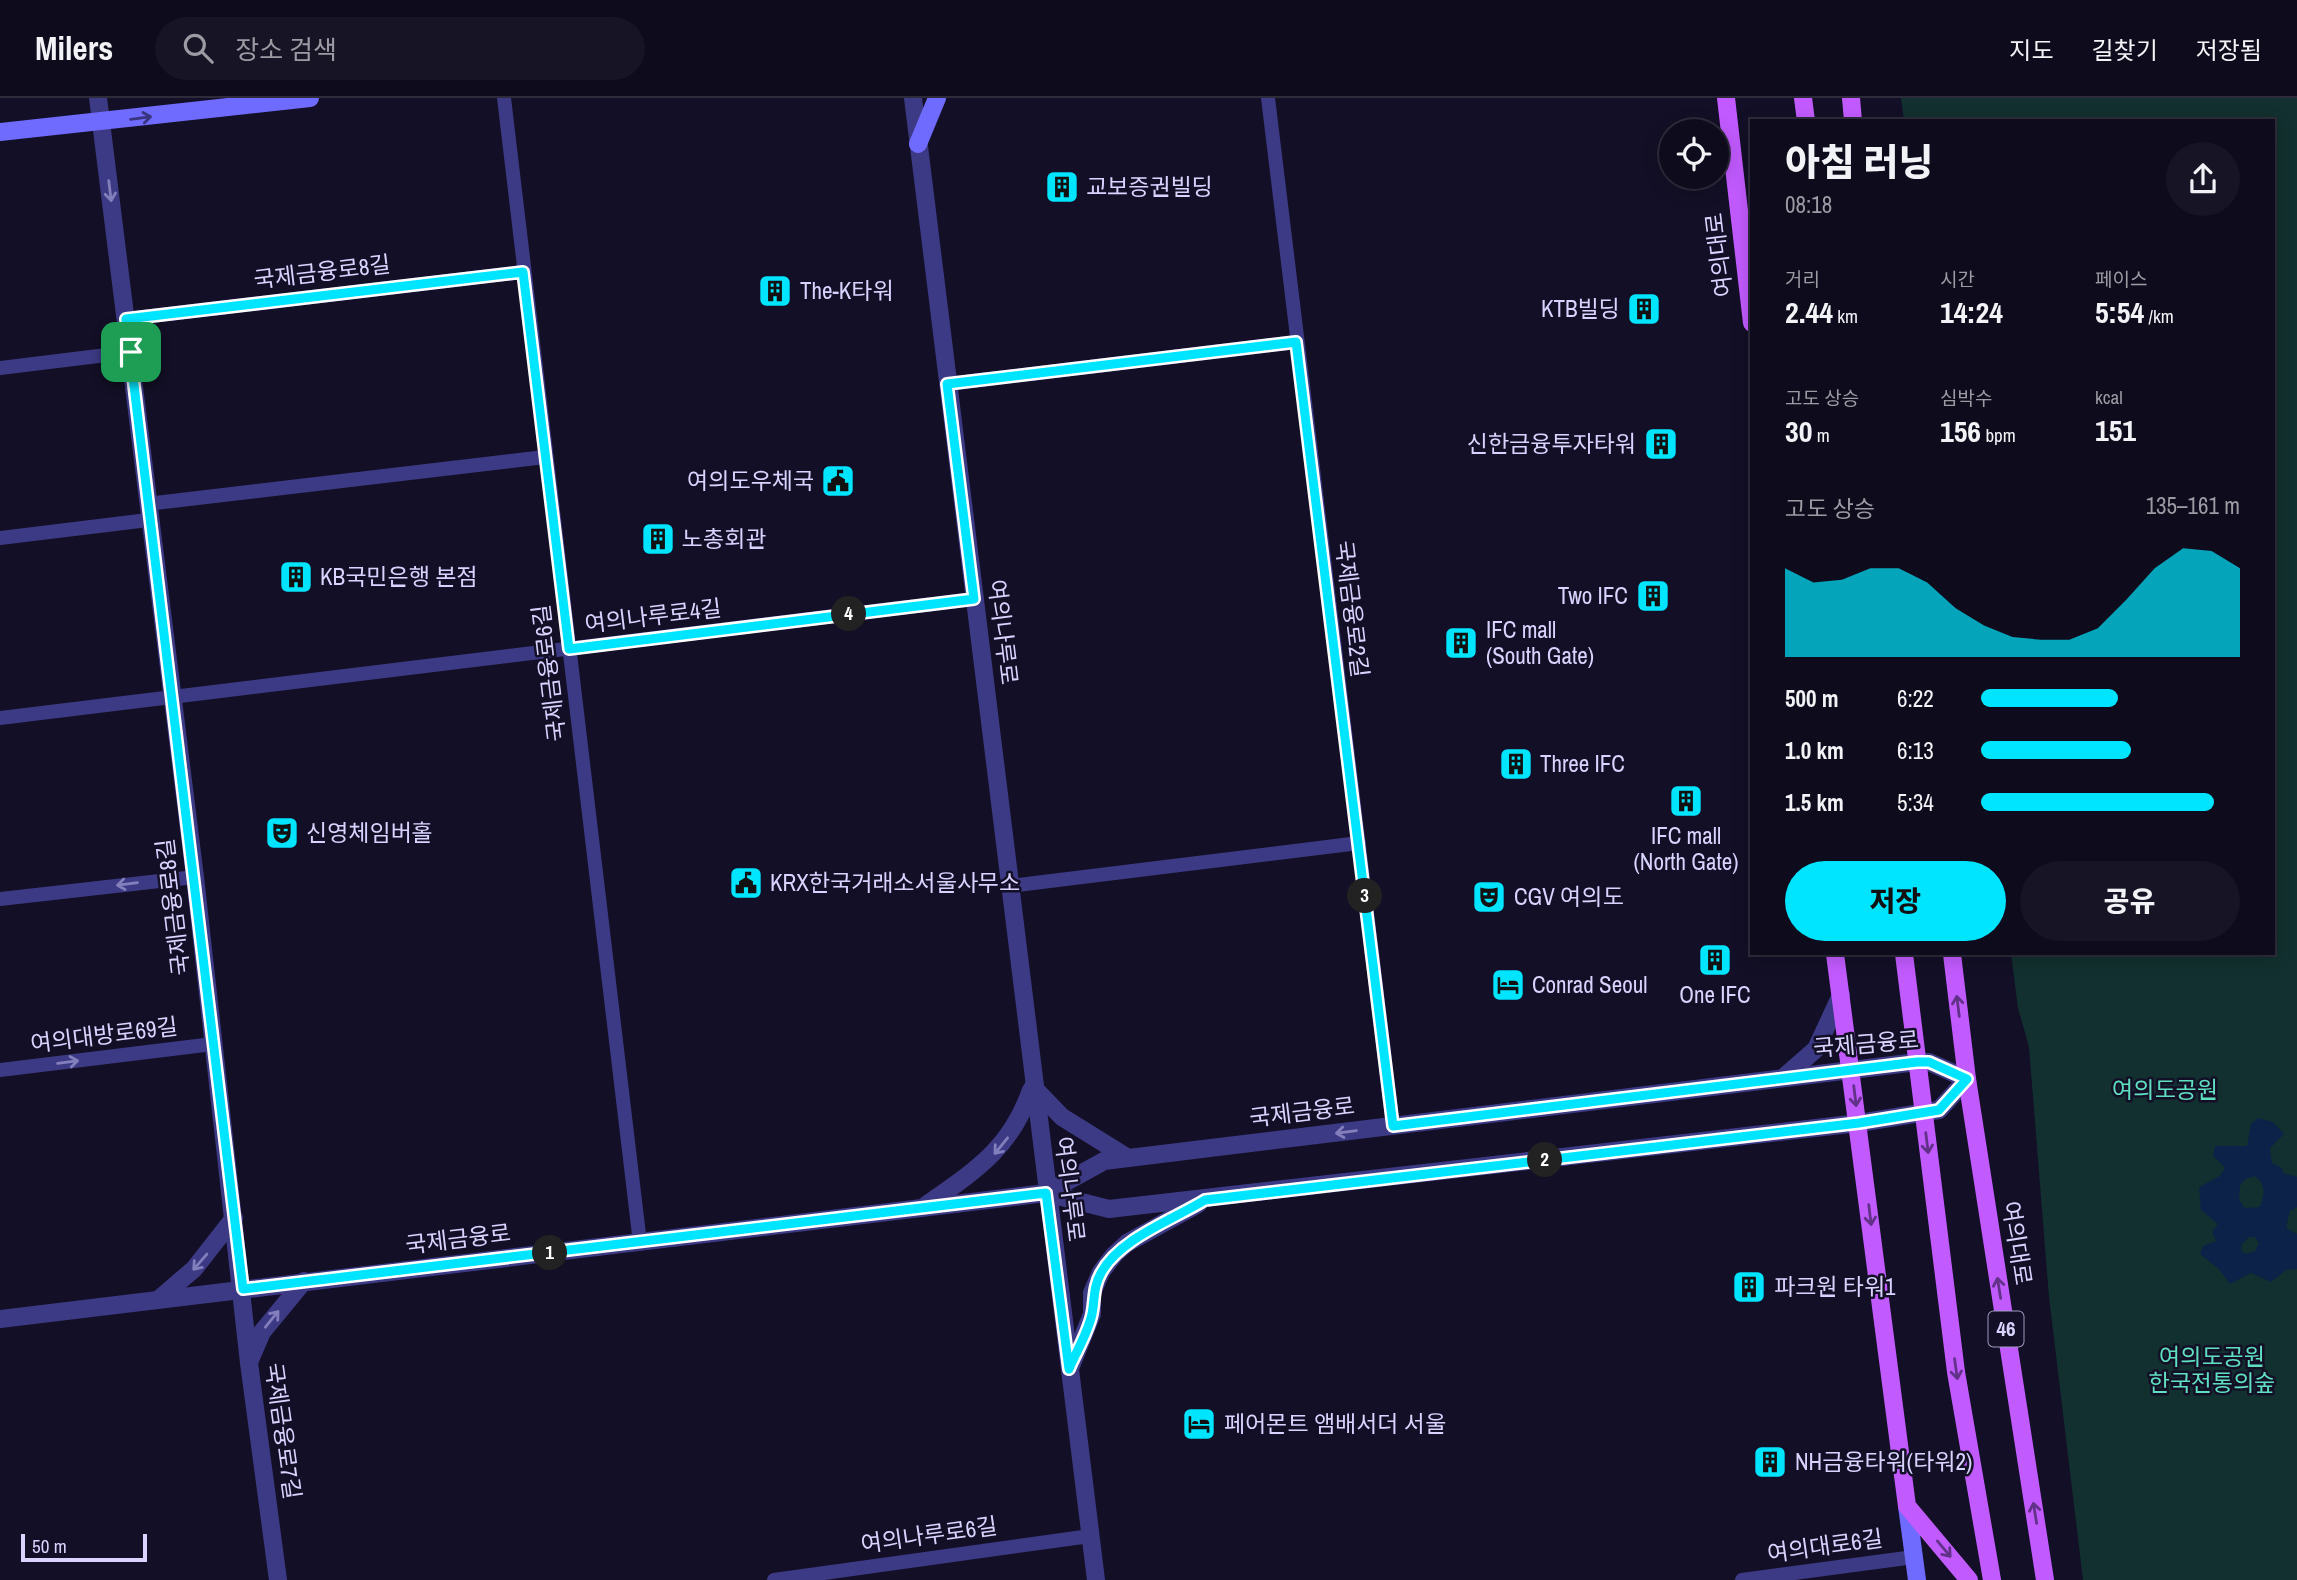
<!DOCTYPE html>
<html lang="ko">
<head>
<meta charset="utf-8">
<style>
  :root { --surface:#0e0b1c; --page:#171425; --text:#f1f3f6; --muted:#9b9ba3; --line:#2e2b3b; --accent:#00e5ff }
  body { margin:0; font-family:"Archivo Narrow","Noto Sans KR",sans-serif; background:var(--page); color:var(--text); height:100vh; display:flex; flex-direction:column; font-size:26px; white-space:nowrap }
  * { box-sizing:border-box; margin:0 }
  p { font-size:23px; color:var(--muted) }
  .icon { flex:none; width:38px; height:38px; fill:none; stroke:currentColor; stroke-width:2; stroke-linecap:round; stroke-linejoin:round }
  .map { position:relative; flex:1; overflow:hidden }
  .details { position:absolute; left:1750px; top:21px; width:525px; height:836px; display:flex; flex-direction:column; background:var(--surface); border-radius:0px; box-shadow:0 4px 18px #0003,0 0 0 2px var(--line) }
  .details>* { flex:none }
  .tools { position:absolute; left:1659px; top:21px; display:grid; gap:14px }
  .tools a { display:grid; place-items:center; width:70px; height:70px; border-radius:50%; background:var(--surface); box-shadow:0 4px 18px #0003,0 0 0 2px var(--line); font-size:35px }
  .scale { position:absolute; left:21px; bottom:18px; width:126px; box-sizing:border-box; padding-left:7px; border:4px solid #d9d4ff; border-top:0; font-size:19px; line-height:24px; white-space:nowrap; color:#d9d4ff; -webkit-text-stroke:5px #130f26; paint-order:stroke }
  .pin { position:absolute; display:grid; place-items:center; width:60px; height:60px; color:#fff; margin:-30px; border-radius:14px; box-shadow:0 4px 10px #0006 }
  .km { position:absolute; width:35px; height:35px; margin:-18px; border-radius:50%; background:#222; color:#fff; font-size:19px; line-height:35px; text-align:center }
  .round { display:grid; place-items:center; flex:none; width:74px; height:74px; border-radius:37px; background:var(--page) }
  .overview { display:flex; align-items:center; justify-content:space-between; height:119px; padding:0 35px }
  h1 { font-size:38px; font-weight:800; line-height:52px }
  .figures { display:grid; grid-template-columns:repeat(3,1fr); gap:10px; height:119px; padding:7px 35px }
  .figures div { display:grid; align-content:center }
  .figures b { font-size:30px; font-weight:800 }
  .figures small { font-size:19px; font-weight:400 }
  .figures p { font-size:19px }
  .chart { height:196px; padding:14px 35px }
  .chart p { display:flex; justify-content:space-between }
  .chart svg { width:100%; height:126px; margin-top:7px; fill:var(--accent); opacity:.7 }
  .cta { display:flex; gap:14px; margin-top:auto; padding:14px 35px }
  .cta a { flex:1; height:80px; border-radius:42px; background:var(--accent); color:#111; font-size:28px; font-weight:800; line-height:80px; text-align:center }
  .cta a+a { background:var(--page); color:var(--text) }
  ul { padding:0 35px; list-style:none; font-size:23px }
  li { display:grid; grid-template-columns:112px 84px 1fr; align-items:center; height:52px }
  li i { height:18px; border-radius:9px; background:var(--accent) }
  header { display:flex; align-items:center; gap:42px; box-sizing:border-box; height:98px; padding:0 35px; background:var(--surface); border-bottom:2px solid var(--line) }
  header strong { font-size:33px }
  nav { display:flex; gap:38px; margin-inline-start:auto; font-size:24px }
  .search { width:490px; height:63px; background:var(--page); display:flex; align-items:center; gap:18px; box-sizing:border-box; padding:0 24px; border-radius:38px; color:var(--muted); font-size:26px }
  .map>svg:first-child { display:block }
  .green { fill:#12302f }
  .water { fill:#0c2248; fill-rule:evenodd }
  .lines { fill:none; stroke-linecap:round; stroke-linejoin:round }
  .minor { stroke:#3d3a85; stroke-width:14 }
  .tertiary { stroke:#3d3a85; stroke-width:18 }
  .secondary { stroke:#6f6bff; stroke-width:18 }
  .primary { stroke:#c25bff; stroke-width:18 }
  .oneway { stroke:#38347d }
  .oneway2 { stroke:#837fbc }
  .oneway3 { stroke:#623188 }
  .route-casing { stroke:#fff; stroke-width:14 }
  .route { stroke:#00e5ff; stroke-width:9 }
  .labels { text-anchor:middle; stroke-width:5; stroke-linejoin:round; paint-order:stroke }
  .shield { fill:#130f26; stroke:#9e99be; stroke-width:2 }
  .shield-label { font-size:21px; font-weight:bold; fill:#d9d4ff }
  .poi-label { font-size:23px; fill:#d9d4ff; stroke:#130f26; text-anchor:start }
  .street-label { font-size:23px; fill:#d9d4ff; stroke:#130f26 }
  .park-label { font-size:23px; fill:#5fe0c0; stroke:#130f26 }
</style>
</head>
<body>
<header>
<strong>Milers</strong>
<div class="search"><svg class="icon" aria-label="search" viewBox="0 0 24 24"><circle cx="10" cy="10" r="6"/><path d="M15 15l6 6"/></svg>장소 검색</div>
<nav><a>지도</a><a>길찾기</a><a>저장됨</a></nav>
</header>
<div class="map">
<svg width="2297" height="1482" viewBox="0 0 2297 1482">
  <rect width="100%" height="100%" fill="#130f26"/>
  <!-- green -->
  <path class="green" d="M 1901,0 L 2297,0 L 2297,1482 L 2083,1482 L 2049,1199 L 2029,949 L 2018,910 L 2011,856 L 2273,856 L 2273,23 L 1904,23 Z"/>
  <!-- water -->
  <path class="water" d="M 2258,1020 L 2273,1024 L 2284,1036 L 2270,1050 L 2272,1065 L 2282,1070 L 2283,1075 L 2297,1079 L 2297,1109 L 2290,1113 L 2286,1130 L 2297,1136 L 2297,1171 L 2286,1172 L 2271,1184 L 2251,1175 L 2230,1186 L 2219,1171 L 2200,1156 L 2203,1148 L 2216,1143 L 2212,1134 L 2218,1126 L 2201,1112 L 2199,1089 L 2220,1078 L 2225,1070 L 2213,1057 L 2215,1048 L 2247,1048 L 2251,1026 ZM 2255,1078 C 2267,1087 2264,1096 2260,1109 L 2245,1110 L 2239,1102 L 2240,1088 L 2245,1081 ZM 2249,1139 L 2255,1139 L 2259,1145 L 2255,1153 L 2246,1156 L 2241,1153 L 2242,1146 Z"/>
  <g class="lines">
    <!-- minor -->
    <g class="minor">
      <path d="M 504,0 L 640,1145"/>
      <path d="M 1268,0 L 1393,1028"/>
      <path d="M 126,221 L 523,174"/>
      <path d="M 0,270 L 131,254"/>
      <path d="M 947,286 L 1296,244"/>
      <path d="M 147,406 L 545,359"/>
      <path d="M 0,440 L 148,422"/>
      <path d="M 0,620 L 974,501"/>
      <path d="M 1010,788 L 1359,745"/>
      <path d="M 0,801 L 195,779"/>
      <path d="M 0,972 L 213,946"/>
      <path d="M 774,1482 L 1090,1438"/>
      <path d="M 1742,1482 L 1914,1459"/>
    </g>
    <!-- tertiary -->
    <g class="tertiary">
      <path d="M 98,0 L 195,779 L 249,1265 L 278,1482"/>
      <path d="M 913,0 L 1096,1482"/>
      <path d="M 1784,979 L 1816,951 L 1841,897"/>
      <path d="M 1033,989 L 1062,1019 L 1128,1060"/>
      <path d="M 925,1108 C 974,1073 1010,1052 1031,992"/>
      <path d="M 159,1201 L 194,1171 L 234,1120"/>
      <path d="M 0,1221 L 1046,1095 L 1109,1111 L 1859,1025 L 1939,1012 L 1967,981 L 1929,964 L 1917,964 L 1104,1063 L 1046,1095"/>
      <path d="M 250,1262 L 262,1234 L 304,1183"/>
      <path d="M 1071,1268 L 1092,1216 L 1092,1195 L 1101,1174 L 1114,1157 L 1127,1145 L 1198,1106"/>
    </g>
    <!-- secondary -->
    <g class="secondary">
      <path d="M 0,34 L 310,0"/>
      <path d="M 918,46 L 937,0"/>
      <path d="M 1907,1408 L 1917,1482"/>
    </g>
    <!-- primary -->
    <g class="primary">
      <path d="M 1726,0 L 1752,225"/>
      <path d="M 1803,0 L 1806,23"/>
      <path d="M 1851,0 L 1853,23"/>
      <path d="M 1835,856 L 1907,1408 L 1969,1482"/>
      <path d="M 1904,856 L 1956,1274 L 1992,1482"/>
      <path d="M 1952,856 L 1967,981 L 2045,1482"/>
    </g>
  </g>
  <!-- one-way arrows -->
  <defs><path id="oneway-shaft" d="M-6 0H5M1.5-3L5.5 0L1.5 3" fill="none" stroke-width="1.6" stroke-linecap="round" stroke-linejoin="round" transform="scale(1.75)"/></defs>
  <use class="oneway" href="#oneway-shaft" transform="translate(141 20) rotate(-7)"/>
  <g class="oneway2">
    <use href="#oneway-shaft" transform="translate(110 93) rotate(83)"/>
    <use href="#oneway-shaft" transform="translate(127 786) rotate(173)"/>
    <use href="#oneway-shaft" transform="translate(68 964) rotate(-7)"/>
    <use href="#oneway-shaft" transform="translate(1346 1034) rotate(173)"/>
    <use href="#oneway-shaft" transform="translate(1001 1048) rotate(129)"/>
    <use href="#oneway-shaft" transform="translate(200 1164) rotate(131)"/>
    <use href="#oneway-shaft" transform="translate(272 1221) rotate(-51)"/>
  </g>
  <g class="oneway3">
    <use href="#oneway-shaft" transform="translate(1958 908) rotate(-97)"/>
    <use href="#oneway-shaft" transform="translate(1855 998) rotate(83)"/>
    <use href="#oneway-shaft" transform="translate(1927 1045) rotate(83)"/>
    <use href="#oneway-shaft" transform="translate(1870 1117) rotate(83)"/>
    <use href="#oneway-shaft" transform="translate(1999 1190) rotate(-99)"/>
    <use href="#oneway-shaft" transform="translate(1956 1271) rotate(82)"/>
    <use href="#oneway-shaft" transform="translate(2035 1415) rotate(-99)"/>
    <use href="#oneway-shaft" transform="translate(1944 1451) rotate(50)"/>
  </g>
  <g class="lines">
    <defs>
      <path id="route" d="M 523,174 L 569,551 L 974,501 L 947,286 L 1296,244 L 1393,1028 L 1917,964 L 1929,964 L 1967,981 L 1939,1012 L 1859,1025 L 1205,1102 C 1172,1122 1119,1141 1101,1175 C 1093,1189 1095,1201 1092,1216 C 1088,1235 1076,1254 1069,1271 L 1046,1095 L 243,1191 L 126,221 Z"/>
    </defs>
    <!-- route casing -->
    <use href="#route" class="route-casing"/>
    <!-- route -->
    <use href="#route" class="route"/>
  </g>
  <!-- icons -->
  <defs>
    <symbol id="building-square" viewBox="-11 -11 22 22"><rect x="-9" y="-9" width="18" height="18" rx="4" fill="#00e5ff" stroke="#130f26"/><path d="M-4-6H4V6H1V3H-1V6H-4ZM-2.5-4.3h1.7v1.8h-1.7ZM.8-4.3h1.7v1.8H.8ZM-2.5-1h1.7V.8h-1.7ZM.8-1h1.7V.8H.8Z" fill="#111"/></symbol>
    <symbol id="civic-square" viewBox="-11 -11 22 22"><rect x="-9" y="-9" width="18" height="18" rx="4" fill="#00e5ff" stroke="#130f26"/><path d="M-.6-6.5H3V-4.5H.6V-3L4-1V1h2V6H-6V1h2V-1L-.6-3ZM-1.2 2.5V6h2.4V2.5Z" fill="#111"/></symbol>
    <symbol id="theatre-square" viewBox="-11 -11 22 22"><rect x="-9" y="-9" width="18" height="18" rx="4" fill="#00e5ff" stroke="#130f26"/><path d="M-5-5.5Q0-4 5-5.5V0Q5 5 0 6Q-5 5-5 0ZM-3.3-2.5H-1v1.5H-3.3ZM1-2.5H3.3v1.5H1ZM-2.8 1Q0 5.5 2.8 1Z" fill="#111"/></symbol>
    <symbol id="hotel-square" viewBox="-11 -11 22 22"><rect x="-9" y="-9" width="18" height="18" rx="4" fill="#00e5ff" stroke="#130f26"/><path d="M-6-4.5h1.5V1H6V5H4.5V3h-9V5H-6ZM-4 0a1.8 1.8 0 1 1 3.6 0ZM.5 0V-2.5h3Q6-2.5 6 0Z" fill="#111"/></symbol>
  </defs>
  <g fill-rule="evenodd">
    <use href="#building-square" x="1043" y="70" width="38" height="38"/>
    <use href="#building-square" x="756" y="174" width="38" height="38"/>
    <use href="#building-square" x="1625" y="192" width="38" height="38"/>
    <use href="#building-square" x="1642" y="327" width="38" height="38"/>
    <use href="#civic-square" x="819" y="364" width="38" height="38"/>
    <use href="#building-square" x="639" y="422" width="38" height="38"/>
    <use href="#building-square" x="277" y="460" width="38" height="38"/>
    <use href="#building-square" x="1634" y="479" width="38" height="38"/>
    <use href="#building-square" x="1442" y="526" width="38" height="38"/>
    <use href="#building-square" x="1497" y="647" width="38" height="38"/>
    <use href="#building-square" x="1667" y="684" width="38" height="38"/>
    <use href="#theatre-square" x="263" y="716" width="38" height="38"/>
    <use href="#civic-square" x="727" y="766" width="38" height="38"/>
    <use href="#theatre-square" x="1470" y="780" width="38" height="38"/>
    <use href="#building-square" x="1696" y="843" width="38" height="38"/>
    <use href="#hotel-square" x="1489" y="868" width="38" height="38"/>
    <use href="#building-square" x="1730" y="1170" width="38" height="38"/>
    <use href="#hotel-square" x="1180" y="1307" width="38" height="38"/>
    <use href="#building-square" x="1751" y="1345" width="38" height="38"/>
  </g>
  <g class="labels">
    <!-- shield labels -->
    <rect class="shield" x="1988.5" y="1213.5" width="35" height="35" rx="5"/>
    <g class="shield-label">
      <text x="2006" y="1238">46</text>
    </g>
    <!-- poi labels -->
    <g class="poi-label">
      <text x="1086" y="97">교보증권빌딩</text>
      <text x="800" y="201">The-K타워</text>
      <text x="1620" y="219" text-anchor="end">KTB빌딩</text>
      <text x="1636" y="354" text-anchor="end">신한금융투자타워</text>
      <text x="814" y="391" text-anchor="end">여의도우체국</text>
      <text x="682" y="449">노총회관</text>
      <text x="320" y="487">KB국민은행 본점</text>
      <text x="1628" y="506" text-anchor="end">Two IFC</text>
      <text x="1486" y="540">IFC mall<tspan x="1486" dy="26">(South Gate)</tspan></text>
      <text x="1540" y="674">Three IFC</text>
      <text x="306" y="743">신영체임버홀</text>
      <text x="1686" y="746" text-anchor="middle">IFC mall<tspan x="1686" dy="26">(North Gate)</tspan></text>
      <text x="770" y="793">KRX한국거래소서울사무소</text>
      <text x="1514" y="807">CGV 여의도</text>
      <text x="1532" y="895">Conrad Seoul</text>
      <text x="1715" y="905" text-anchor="middle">One IFC</text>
      <text x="1774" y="1197">파크원 타워1</text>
      <text x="1224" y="1334">페어몬트 앰배서더 서울</text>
      <text x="1795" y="1372">NH금융타워(타워2)</text>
    </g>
    <!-- street labels -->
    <g class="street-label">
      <text transform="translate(1719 157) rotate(-97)" y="8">여의대로</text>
      <text transform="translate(322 174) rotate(-7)" y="8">국제금융로8길</text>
      <text transform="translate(1352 511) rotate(83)" y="8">국제금융로2길</text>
      <text transform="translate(653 518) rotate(-7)" y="8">여의나루로4길</text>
      <text transform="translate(1003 534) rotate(83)" y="8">여의나루로</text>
      <text transform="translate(549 575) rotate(-97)" y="8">국제금융로6길</text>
      <text transform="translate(173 809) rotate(-97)" y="8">국제금융로8길</text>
      <text transform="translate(104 937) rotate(-7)" y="8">여의대방로69길</text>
      <text transform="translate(1866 946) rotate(-5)" y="8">국제금융로</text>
      <text transform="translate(1302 1014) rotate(-7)" y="8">국제금융로</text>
      <text transform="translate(1070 1091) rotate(83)" y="8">여의나루로</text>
      <text transform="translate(458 1141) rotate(-7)" y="8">국제금융로</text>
      <text transform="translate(2017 1145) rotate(81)" y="8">여의대로</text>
      <text transform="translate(283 1333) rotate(82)" y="8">국제금융로7길</text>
      <text transform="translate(929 1437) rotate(-8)" y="8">여의나루로6길</text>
      <text transform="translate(1825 1448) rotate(-8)" y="8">여의대로6길</text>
    </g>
    <!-- park labels -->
    <g class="park-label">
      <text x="2165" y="1000">여의도공원</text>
      <text x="2212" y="1267">여의도공원<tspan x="2212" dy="26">한국전통의숲</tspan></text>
    </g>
  </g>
</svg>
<div class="tools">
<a><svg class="icon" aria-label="locate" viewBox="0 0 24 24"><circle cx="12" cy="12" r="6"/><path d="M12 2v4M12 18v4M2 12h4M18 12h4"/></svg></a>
</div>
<div class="scale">50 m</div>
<div class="pin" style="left:131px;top:254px;background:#1e9e55"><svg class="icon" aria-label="arrive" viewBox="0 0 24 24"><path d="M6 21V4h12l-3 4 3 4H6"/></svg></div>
<b class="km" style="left:550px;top:1155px">1</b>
<b class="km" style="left:1545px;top:1062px">2</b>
<b class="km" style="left:1365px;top:798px">3</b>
<b class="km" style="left:849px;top:516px">4</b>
<section class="details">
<div class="overview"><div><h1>아침 러닝</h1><p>08:18</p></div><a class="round"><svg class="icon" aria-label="share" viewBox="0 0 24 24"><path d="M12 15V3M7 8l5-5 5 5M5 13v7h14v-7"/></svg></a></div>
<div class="figures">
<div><p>거리</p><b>2.44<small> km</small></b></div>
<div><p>시간</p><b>14:24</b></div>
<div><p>페이스</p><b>5:54<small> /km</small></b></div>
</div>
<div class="figures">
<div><p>고도 상승</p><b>30<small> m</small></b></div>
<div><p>심박수</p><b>156<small> bpm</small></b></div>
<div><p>kcal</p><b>151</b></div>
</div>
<div class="chart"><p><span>고도 상승</span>135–161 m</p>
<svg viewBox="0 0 160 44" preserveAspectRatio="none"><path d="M0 44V13L10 18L20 17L30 13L40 13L50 18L60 27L70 33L80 37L90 38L100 38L110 34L120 24L130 13L140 6L150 7L160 13V44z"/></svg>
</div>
<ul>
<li><b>500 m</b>6:22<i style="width:53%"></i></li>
<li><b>1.0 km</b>6:13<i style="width:58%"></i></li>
<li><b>1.5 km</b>5:34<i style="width:90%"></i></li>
</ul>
<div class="cta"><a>저장</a><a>공유</a></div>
</section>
</div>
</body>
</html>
